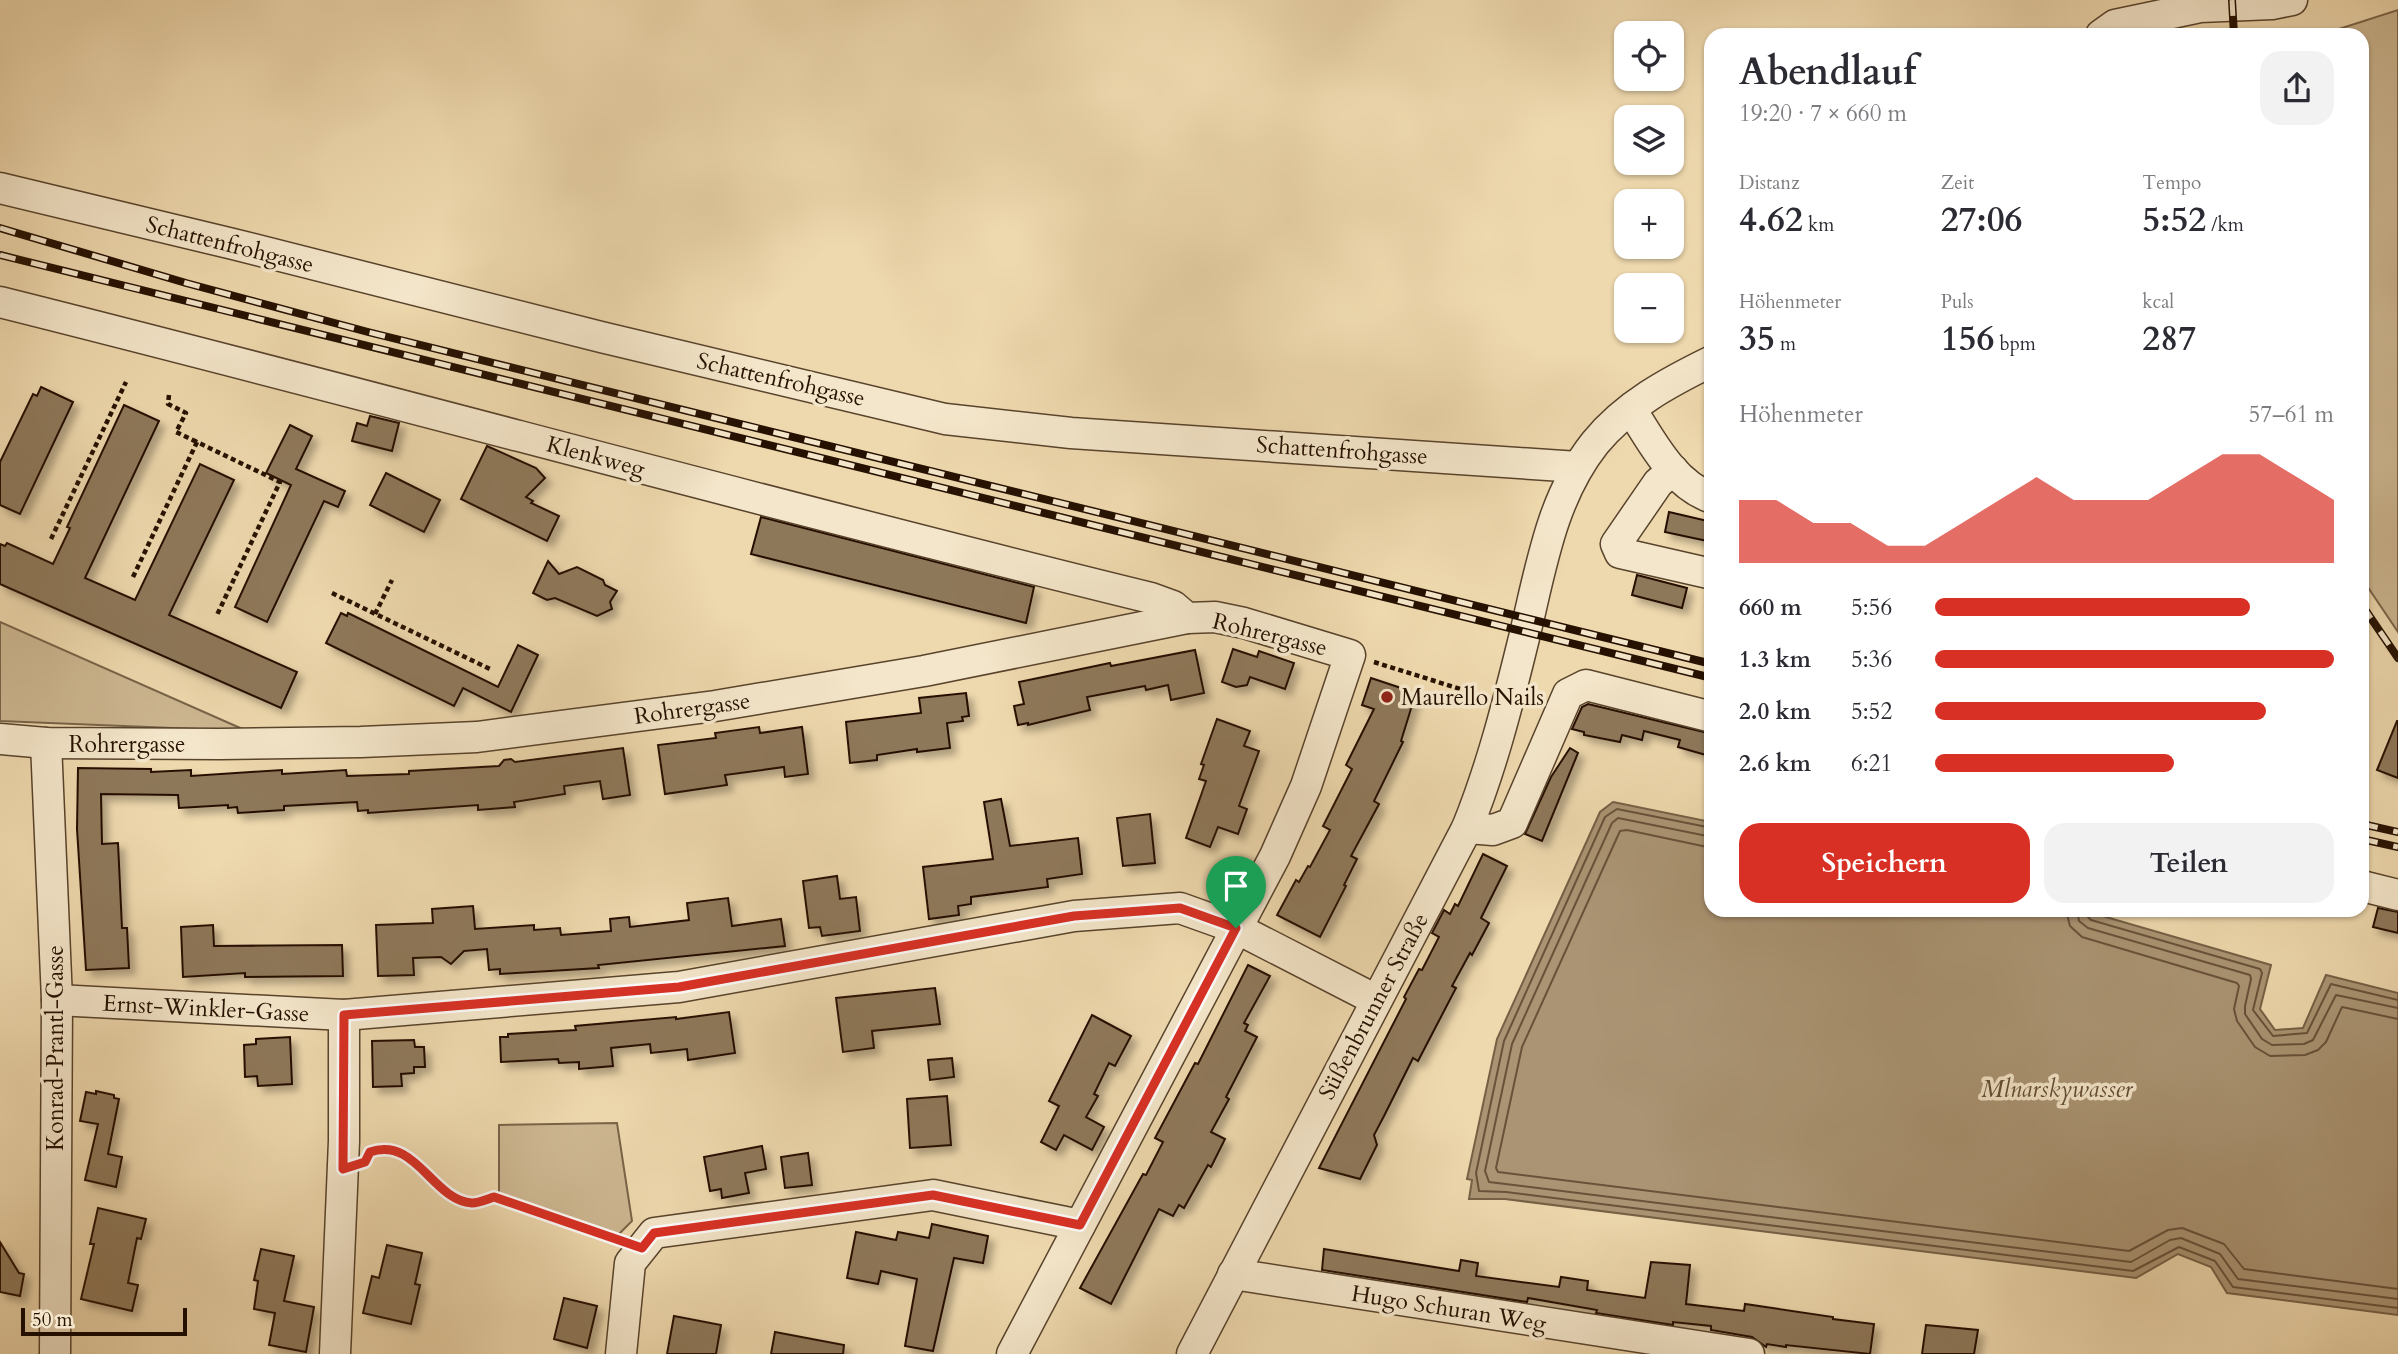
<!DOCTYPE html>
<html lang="de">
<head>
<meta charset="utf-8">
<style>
  :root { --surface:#fff; --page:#f2f2f3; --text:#2b2b33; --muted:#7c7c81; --accent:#d93025 }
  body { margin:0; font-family:Cardo,serif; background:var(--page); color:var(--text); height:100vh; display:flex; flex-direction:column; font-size:26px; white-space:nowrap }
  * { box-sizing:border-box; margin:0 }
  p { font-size:23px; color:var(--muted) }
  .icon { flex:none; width:38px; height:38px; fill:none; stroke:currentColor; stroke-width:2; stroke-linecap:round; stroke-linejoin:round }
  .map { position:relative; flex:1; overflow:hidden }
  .drawer { position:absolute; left:1704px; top:28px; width:665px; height:889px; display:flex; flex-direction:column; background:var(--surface); border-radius:21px; box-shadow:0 2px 5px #0004 }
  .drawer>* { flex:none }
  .buttons { position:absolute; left:1614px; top:21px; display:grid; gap:14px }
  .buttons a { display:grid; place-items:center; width:70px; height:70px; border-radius:14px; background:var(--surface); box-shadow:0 2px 5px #0004; font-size:35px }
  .scale { position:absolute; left:21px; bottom:18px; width:166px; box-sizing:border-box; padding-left:7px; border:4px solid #261101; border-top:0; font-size:19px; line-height:24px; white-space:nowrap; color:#261101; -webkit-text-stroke:5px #f4e6ca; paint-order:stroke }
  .pin { position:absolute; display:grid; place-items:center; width:60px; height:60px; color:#fff; margin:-72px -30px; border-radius:50% 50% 50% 0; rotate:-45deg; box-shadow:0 0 7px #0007 }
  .pin .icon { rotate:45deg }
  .round { display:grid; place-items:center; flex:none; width:74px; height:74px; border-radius:21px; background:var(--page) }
  .headline { display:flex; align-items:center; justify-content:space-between; height:119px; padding:0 35px }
  h1 { font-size:38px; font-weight:800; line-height:52px }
  .stats { display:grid; grid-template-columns:repeat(3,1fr); gap:10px; height:119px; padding:7px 35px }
  .stats div { display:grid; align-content:center }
  .stats b { font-size:35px; font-weight:800 }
  .stats small { font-size:19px; font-weight:400 }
  .stats p { font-size:19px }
  .chart { height:196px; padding:14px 35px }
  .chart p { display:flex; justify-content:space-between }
  .chart svg { width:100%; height:126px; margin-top:7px; fill:var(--accent); opacity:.7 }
  .cta { display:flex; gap:14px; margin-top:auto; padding:14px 35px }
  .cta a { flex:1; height:80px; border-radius:21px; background:var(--accent); color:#fff; font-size:28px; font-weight:800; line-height:80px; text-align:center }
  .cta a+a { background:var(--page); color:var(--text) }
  ul { padding:0 35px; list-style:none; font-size:23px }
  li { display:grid; grid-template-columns:112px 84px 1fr; align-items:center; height:52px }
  li i { height:18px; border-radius:9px; background:var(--accent) }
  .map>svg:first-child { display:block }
  .green { fill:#ccb690; stroke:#796448; stroke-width:2 }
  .water { fill:#aa9473; stroke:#756045; stroke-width:2 }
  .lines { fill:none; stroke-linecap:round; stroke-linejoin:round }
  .shore { stroke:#68523a; stroke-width:2 }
  .building { fill:#8e785a; stroke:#261101; stroke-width:2; filter:url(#shadow) }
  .minor-casing { stroke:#58432c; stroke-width:33 }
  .path { stroke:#261101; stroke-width:4.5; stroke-dasharray:5 3.5; stroke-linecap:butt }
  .minor { stroke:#f4e6ca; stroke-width:30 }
  .rail-casing { stroke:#261101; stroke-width:8 }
  .rail { stroke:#f4e6ca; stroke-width:5; stroke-dasharray:16; stroke-linecap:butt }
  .route-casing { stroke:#fff; stroke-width:14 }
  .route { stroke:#d93025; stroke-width:9 }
  .poi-dot { fill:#8f2418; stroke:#f4e6ca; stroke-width:2.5 }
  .labels { text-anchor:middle; stroke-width:7; stroke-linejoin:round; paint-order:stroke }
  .street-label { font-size:23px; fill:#261101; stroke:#f4e6ca }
  .poi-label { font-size:23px; fill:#261101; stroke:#f4e6ca; text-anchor:start }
  .water-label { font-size:24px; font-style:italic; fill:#614c34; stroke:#f4e6ca }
</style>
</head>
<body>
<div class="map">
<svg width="2398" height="1354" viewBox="0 0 2398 1354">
  <defs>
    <filter id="shadow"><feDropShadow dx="6" dy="6" stdDeviation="3.5" flood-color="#0004"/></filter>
  </defs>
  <rect width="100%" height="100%" fill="#eed8ad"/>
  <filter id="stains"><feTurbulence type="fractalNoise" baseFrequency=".00286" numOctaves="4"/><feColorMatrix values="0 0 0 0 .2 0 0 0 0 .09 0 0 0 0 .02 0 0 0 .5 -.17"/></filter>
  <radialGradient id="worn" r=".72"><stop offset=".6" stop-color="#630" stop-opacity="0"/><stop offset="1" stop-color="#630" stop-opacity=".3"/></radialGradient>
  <!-- green -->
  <g class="green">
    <path d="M 2398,10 L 2398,632 L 2363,580 L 2362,35 L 2304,35 L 2339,29 Z"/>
    <path d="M 0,622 L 247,731 L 0,721 Z"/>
    <path d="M 617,1123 L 632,1221 L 618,1235 L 499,1194 L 499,1125 Z"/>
  </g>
  <!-- water -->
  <path class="water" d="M 1613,802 L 1711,822 L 1712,910 L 2082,910 L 2271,965 L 2260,1009 L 2275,1030 L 2303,1028 L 2326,975 L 2398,993 L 2398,1315 L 2227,1293 L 2211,1267 L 2178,1254 L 2136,1278 L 1505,1199 L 1469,1199 L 1472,1180 L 1467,1179 L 1497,1039 L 1600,812 Z"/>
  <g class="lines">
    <!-- shore -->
    <g class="shore">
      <path d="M 1712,828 L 1617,809 L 1605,817 L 1504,1041 L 1476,1173 L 1479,1191 L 1506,1192 L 2133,1271 L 2179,1247 L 2215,1261 L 2233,1287 L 2398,1308"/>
      <path d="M 1712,837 L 1628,820 L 1618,818 L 1612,823 L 1512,1044 L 1485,1171 L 1489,1182 L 2131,1262 L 2170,1240 L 2181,1238 L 2220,1254 L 2238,1279 L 2398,1299"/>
      <path d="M 1712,848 L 1627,830 L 1620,831 L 1522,1047 L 1496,1168 L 1498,1172 L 2129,1251 L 2168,1230 L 2182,1228 L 2224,1244 L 2244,1269 L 2398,1289"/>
      <path d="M 2066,910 L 2070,926 L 2082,937 L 2237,983 L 2239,986 L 2234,1009 L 2237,1021 L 2255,1047 L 2270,1056 L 2305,1055 L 2318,1050 L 2326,1042 L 2342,1007 L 2398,1019"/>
      <path d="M 2077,910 L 2079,921 L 2088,928 L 2250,975 L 2251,979 L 2245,1006 L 2245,1014 L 2262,1039 L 2272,1045 L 2304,1044 L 2313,1040 L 2336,995 L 2398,1008"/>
      <path d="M 2086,910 L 2087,916 L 2091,920 L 2260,969 L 2262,973 L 2253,1010 L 2273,1036 L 2307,1033 L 2331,984 L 2398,1000"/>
    </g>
  </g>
  <!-- building -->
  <g class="building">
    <path d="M 41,387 L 73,402 L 20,514 L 0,505 L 0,462 L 33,394 L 37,396 Z"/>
    <path d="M 124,405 L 159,421 L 85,578 L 135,600 L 200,464 L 234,480 L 169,615 L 297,672 L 281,708 L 0,584 L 0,544 L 5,546 L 7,543 L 53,564 L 70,528 L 67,527 Z"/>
    <path d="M 370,416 L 399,423 L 392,451 L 352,441 L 357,423 L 367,426 Z"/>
    <path d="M 290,425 L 312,436 L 296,469 L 345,491 L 338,507 L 324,501 L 267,622 L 235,607 L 291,485 L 266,473 Z"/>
    <path d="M 487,446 L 536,468 L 545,478 L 526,497 L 533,501 L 531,503 L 559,516 L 547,541 L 461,499 Z"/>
    <path d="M 386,473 L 440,500 L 424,532 L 370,505 Z"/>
    <path d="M 1669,512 L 1712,522 L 1712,542 L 1665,532 Z"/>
    <path d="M 761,517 L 1034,587 L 1026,623 L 751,554 Z"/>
    <path d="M 548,561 L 559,574 L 577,567 L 603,580 L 605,585 L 617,591 L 610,602 L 612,609 L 597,616 L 555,598 L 547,600 L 533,593 Z"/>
    <path d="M 1637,575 L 1687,588 L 1682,608 L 1632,595 Z"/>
    <path d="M 341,613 L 347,616 L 348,613 L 498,687 L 518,645 L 538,655 L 511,712 L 463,688 L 454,706 L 326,643 Z"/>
    <path d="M 1233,649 L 1257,657 L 1259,651 L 1294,663 L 1285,689 L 1250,677 L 1247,685 L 1236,687 L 1222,682 Z"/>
    <path d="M 1195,650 L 1204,693 L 1171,700 L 1168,685 L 1146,690 L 1145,686 L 1087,697 L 1090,710 L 1028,725 L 1028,723 L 1018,725 L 1014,706 L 1024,704 L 1019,682 L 1110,663 L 1111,666 Z"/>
    <path d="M 1371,678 L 1407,690 L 1405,696 L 1414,699 L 1401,741 L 1403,742 L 1374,801 L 1379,804 L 1351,856 L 1357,859 L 1344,885 L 1346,886 L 1320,937 L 1277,915 L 1296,880 L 1299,882 L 1308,866 L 1310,867 L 1330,830 L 1323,826 L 1352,769 L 1346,765 L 1374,709 L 1362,705 Z"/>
    <path d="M 966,693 L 969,716 L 962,717 L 963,721 L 947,723 L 950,748 L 917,752 L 917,749 L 877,755 L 877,760 L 850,763 L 846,722 L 921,713 L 919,698 Z"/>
    <path d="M 1588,704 L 1712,734 L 1712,753 L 1707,752 L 1706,755 L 1678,747 L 1680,740 L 1644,731 L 1642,740 L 1622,735 L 1620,742 L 1584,735 L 1584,732 L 1572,729 L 1582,707 Z"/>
    <path d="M 1217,719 L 1250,731 L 1244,746 L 1259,751 L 1239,806 L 1247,809 L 1238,834 L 1218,827 L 1210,847 L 1186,838 L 1206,781 L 1199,779 L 1204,765 L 1201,764 Z"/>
    <path d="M 2397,721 L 2398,721 L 2398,778 L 2377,770 Z"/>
    <path d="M 759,727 L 760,733 L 802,727 L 808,774 L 785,777 L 784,767 L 725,775 L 727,785 L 665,794 L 658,745 L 716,738 L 715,733 Z"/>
    <path d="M 623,748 L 630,795 L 603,799 L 600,781 L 564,786 L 565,794 L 514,802 L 515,807 L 478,810 L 478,805 L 368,813 L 368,810 L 358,811 L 357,802 L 284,806 L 284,810 L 238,813 L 237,807 L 228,808 L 228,805 L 179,808 L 178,795 L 101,794 L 102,844 L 118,843 L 122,928 L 127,928 L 129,968 L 86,970 L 77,829 L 78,768 L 151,769 L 151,772 L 191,770 L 191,776 L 282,770 L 282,774 L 346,770 L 347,776 L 409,774 L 409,771 L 499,766 L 504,760 L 511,759 L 515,762 Z"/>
    <path d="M 1570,748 L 1578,753 L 1542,841 L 1525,834 L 1551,777 Z"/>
    <path d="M 1001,799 L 1010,846 L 1078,838 L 1082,874 L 1047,879 L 1048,887 L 971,897 L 971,904 L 958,906 L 959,915 L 929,919 L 923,867 L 993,859 L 984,802 Z"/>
    <path d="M 1150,814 L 1155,863 L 1123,866 L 1117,818 Z"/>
    <path d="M 1483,854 L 1507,866 L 1481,918 L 1489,923 L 1472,955 L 1470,953 L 1452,986 L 1456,988 L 1418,1061 L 1413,1058 L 1384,1116 L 1374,1135 L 1377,1145 L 1360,1179 L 1319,1168 L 1406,999 L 1404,997 L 1419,969 L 1422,970 L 1439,937 L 1432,933 L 1444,910 L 1450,914 L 1455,904 L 1458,906 Z"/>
    <path d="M 837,876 L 840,899 L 856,897 L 860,931 L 822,936 L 820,927 L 809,928 L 803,881 Z"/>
    <path d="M 728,898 L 732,926 L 781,919 L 785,946 L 598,965 L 599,968 L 500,974 L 500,969 L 489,970 L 487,949 L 464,951 L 451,964 L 441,957 L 413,958 L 414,975 L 378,976 L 376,925 L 433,923 L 432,909 L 473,906 L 475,929 L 534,925 L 534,930 L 560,928 L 561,935 L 611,931 L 610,919 L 629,917 L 630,927 L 689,920 L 687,903 Z"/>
    <path d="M 2378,908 L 2398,912 L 2398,933 L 2373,927 Z"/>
    <path d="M 213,925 L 214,946 L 342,945 L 343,976 L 245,977 L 245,973 L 183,977 L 181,927 Z"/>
    <path d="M 1248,965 L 1270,976 L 1244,1023 L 1248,1025 L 1245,1031 L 1257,1037 L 1226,1097 L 1229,1099 L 1211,1132 L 1225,1139 L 1211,1167 L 1208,1165 L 1184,1208 L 1179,1205 L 1173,1216 L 1159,1209 L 1111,1304 L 1080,1288 L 1143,1174 L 1146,1175 L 1163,1142 L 1155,1138 L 1195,1063 L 1198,1064 Z"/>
    <path d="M 935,988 L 940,1024 L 872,1031 L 874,1048 L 843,1052 L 836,998 Z"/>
    <path d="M 729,1012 L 735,1053 L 688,1060 L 687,1049 L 651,1053 L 650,1044 L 611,1048 L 613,1066 L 579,1069 L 579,1062 L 559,1063 L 558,1059 L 501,1062 L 500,1037 L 508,1037 L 508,1034 L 576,1030 L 575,1026 L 676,1017 L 676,1019 Z"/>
    <path d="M 1092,1015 L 1131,1036 L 1115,1066 L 1109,1063 L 1094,1094 L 1098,1096 L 1086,1117 L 1104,1127 L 1092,1150 L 1064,1135 L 1056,1150 L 1041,1142 L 1059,1106 L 1049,1101 Z"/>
    <path d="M 290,1037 L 292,1084 L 258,1086 L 257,1076 L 245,1077 L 244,1045 L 256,1044 L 256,1039 Z"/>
    <path d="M 414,1040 L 415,1047 L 424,1047 L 425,1067 L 414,1067 L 414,1073 L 401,1074 L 402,1086 L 373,1087 L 372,1041 Z"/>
    <path d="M 952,1058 L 954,1077 L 930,1080 L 928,1060 Z"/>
    <path d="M 96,1091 L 114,1095 L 114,1098 L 119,1099 L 108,1154 L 122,1157 L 116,1187 L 85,1180 L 98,1124 L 80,1121 L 86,1092 L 96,1094 Z"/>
    <path d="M 947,1096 L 951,1145 L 910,1148 L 907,1099 Z"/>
    <path d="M 762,1146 L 766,1169 L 745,1173 L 749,1193 L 722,1198 L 721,1189 L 710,1191 L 704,1157 Z"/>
    <path d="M 808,1153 L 812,1185 L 785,1188 L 781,1157 Z"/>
    <path d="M 98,1208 L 146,1219 L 141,1239 L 137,1238 L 128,1283 L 138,1285 L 132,1311 L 81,1299 L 94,1244 L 90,1244 Z"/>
    <path d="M 932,1224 L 988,1236 L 983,1263 L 954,1258 L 933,1351 L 905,1346 L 917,1279 L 881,1271 L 878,1284 L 847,1278 L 856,1232 L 896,1240 L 898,1232 L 929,1238 Z"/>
    <path d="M 0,1242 L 19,1273 L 24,1274 L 20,1296 L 0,1292 Z"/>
    <path d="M 387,1245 L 422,1253 L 415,1284 L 420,1285 L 411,1324 L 363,1313 L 372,1276 L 379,1278 Z"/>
    <path d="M 261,1249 L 294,1256 L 284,1301 L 314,1307 L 306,1352 L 269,1345 L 275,1313 L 254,1309 L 258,1281 L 254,1280 Z"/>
    <path d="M 1324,1249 L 1459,1271 L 1461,1260 L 1478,1263 L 1476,1276 L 1559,1287 L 1561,1277 L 1588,1281 L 1587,1290 L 1645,1298 L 1651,1262 L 1690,1265 L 1686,1304 L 1744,1311 L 1745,1304 L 1833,1317 L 1833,1319 L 1874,1324 L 1870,1354 L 1786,1345 L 1786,1347 L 1767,1344 L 1766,1347 L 1752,1337 L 1711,1330 L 1711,1326 L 1673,1322 L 1673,1325 L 1596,1313 L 1597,1310 L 1528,1298 L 1527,1302 L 1322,1270 Z"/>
    <path d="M 564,1298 L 597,1306 L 587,1348 L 554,1339 Z"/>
    <path d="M 674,1316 L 721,1325 L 716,1354 L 667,1354 Z"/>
    <path d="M 1926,1325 L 1978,1330 L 1974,1354 L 1922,1354 Z"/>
    <path d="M 775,1332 L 844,1345 L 843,1354 L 771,1354 Z"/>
  </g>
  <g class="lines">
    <defs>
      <g id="minor">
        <path d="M 2101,35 L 2115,25 L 2200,7 L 2272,4 L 2292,0"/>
        <path d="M 0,188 L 233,244 L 601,337 L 945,419 L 1071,433 L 1578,467"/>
        <path d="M 0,302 C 384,398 766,504 1151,598 L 1173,606 L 1187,618"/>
        <path d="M 1631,409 C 1652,442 1673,484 1712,498"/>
        <path d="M 1673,470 L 1658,483 L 1616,544 L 1620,553 L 1712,574"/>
        <path d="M 0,739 L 46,743 L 220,744 L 361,742 L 477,737 L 715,706 L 924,671 L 1187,618 L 1215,617 L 1244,623 L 1350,655 L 1306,786 L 1275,856 L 1012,1354"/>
        <path d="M 46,743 L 57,1000 L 55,1354"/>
        <path d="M 1467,828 L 1493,830 L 1512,823 L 1568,694 L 1586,685 L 1712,717"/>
        <path d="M 2362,886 L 2398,895"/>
        <path d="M 57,1000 L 344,1015 L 679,987 L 1074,916 L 1180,908 L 1236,928 L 1376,1000"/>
        <path d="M 1233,1274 L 1749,1354"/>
        <path d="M 335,1354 L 344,1141 L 344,1015"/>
        <path d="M 621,1354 L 630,1263 L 654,1233 L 933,1195 L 1080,1225"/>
        <path d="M 1192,1354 L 1467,828 C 1491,769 1507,707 1522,646 C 1540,575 1549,501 1595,443 C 1626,405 1669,382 1712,361"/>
      </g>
    </defs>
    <!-- minor casing -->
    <use href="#minor" class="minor-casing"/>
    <!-- path -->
    <g class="path">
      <path d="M 169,395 L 168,404 L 186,413 L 176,432 L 197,442"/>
      <path d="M 51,539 L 126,382"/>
      <path d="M 133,577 L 197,442 L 280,482 L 216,617"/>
      <path d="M 332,593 L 492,670"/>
      <path d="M 375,614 L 392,580"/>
      <path d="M 1374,662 L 1486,697"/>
      <path d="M 368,1156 L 370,1151 C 416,1136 432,1200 472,1203 C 478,1203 487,1199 493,1197 L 618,1240"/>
    </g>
    <!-- minor -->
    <use href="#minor" class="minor"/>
    <defs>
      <g id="rail">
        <path d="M 2232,0 L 2234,35"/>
        <path d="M 0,228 L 186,283 L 368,332 L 1712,664"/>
        <path d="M 0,255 L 1712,678"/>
        <path d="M 2362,605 L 2398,658"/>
        <path d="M 2362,824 L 2398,832"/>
        <path d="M 2362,839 L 2398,847"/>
      </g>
    </defs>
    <!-- rail casing -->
    <use href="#rail" class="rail-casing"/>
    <!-- rail -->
    <use href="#rail" class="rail"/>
  </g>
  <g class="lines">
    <defs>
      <path id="route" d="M 1180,908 L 1236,928 L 1080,1225 L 933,1195 L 654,1233 L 642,1248 L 494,1197 C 488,1199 479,1203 472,1203 C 432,1200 416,1136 370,1152 L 365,1162 L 343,1169 L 344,1015 L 679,987 L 1074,916 Z"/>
    </defs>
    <!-- route casing -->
    <use href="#route" class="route-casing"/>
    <!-- route -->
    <use href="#route" class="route"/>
  </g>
  <!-- markers -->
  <circle class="poi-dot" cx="1387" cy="697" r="7"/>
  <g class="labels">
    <!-- street labels -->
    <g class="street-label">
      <text transform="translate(230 244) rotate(14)" y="8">Schattenfrohgasse</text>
      <text transform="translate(781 379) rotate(13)" y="8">Schattenfrohgasse</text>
      <text transform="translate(1342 450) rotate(4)" y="8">Schattenfrohgasse</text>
      <text transform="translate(596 456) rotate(15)" y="8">Klenkweg</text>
      <text transform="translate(1270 634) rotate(14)" y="8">Rohrergasse</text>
      <text transform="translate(692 708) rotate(-8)" y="8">Rohrergasse</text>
      <text x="127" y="752">Rohrergasse</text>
      <text transform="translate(1373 1006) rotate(-62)" y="8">Süßenbrunner Straße</text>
      <text transform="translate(206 1008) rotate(3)" y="8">Ernst-Winkler-Gasse</text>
      <text transform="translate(55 1048) rotate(-90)" y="8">Konrad-Prantl-Gasse</text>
      <text transform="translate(1449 1308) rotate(9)" y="8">Hugo Schuran Weg</text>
    </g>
    <!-- poi labels -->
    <g class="poi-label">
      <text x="1401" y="705">Maurello Nails</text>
    </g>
    <!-- water labels -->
    <g class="water-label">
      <text x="2057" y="1097">Mlnarskywasser</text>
    </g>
  </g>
  <rect width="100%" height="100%" filter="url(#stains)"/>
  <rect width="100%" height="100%" fill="url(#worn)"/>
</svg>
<div class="buttons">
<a><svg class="icon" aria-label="locate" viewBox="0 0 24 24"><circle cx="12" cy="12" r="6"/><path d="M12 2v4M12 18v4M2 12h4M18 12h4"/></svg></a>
<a><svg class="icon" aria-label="layers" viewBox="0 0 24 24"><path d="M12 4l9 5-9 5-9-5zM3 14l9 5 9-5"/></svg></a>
<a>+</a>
<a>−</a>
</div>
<div class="scale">50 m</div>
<div class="pin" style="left:1236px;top:928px;background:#1e9e55"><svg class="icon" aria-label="arrive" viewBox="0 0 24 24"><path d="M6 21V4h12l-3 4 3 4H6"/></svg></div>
<section class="drawer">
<div class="headline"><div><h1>Abendlauf</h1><p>19:20 · 7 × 660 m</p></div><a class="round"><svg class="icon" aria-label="share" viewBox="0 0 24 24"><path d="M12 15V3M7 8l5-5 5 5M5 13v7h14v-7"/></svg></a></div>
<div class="stats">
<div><p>Distanz</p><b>4.62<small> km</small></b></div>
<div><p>Zeit</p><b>27:06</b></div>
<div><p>Tempo</p><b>5:52<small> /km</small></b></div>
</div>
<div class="stats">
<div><p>Höhenmeter</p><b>35<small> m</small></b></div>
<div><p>Puls</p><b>156<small> bpm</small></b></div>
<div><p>kcal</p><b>287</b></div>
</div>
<div class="chart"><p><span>Höhenmeter</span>57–61 m</p>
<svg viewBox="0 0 160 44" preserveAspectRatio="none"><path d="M0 44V22L10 22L20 30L30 30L40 38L50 38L60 30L70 22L80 14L90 22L100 22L110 22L120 14L130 6L140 6L150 14L160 22V44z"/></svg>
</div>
<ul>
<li><b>660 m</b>5:56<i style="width:79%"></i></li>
<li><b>1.3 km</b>5:36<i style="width:100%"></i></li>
<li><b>2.0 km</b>5:52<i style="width:83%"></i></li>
<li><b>2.6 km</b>6:21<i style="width:60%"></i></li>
</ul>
<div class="cta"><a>Speichern</a><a>Teilen</a></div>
</section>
</div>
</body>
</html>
